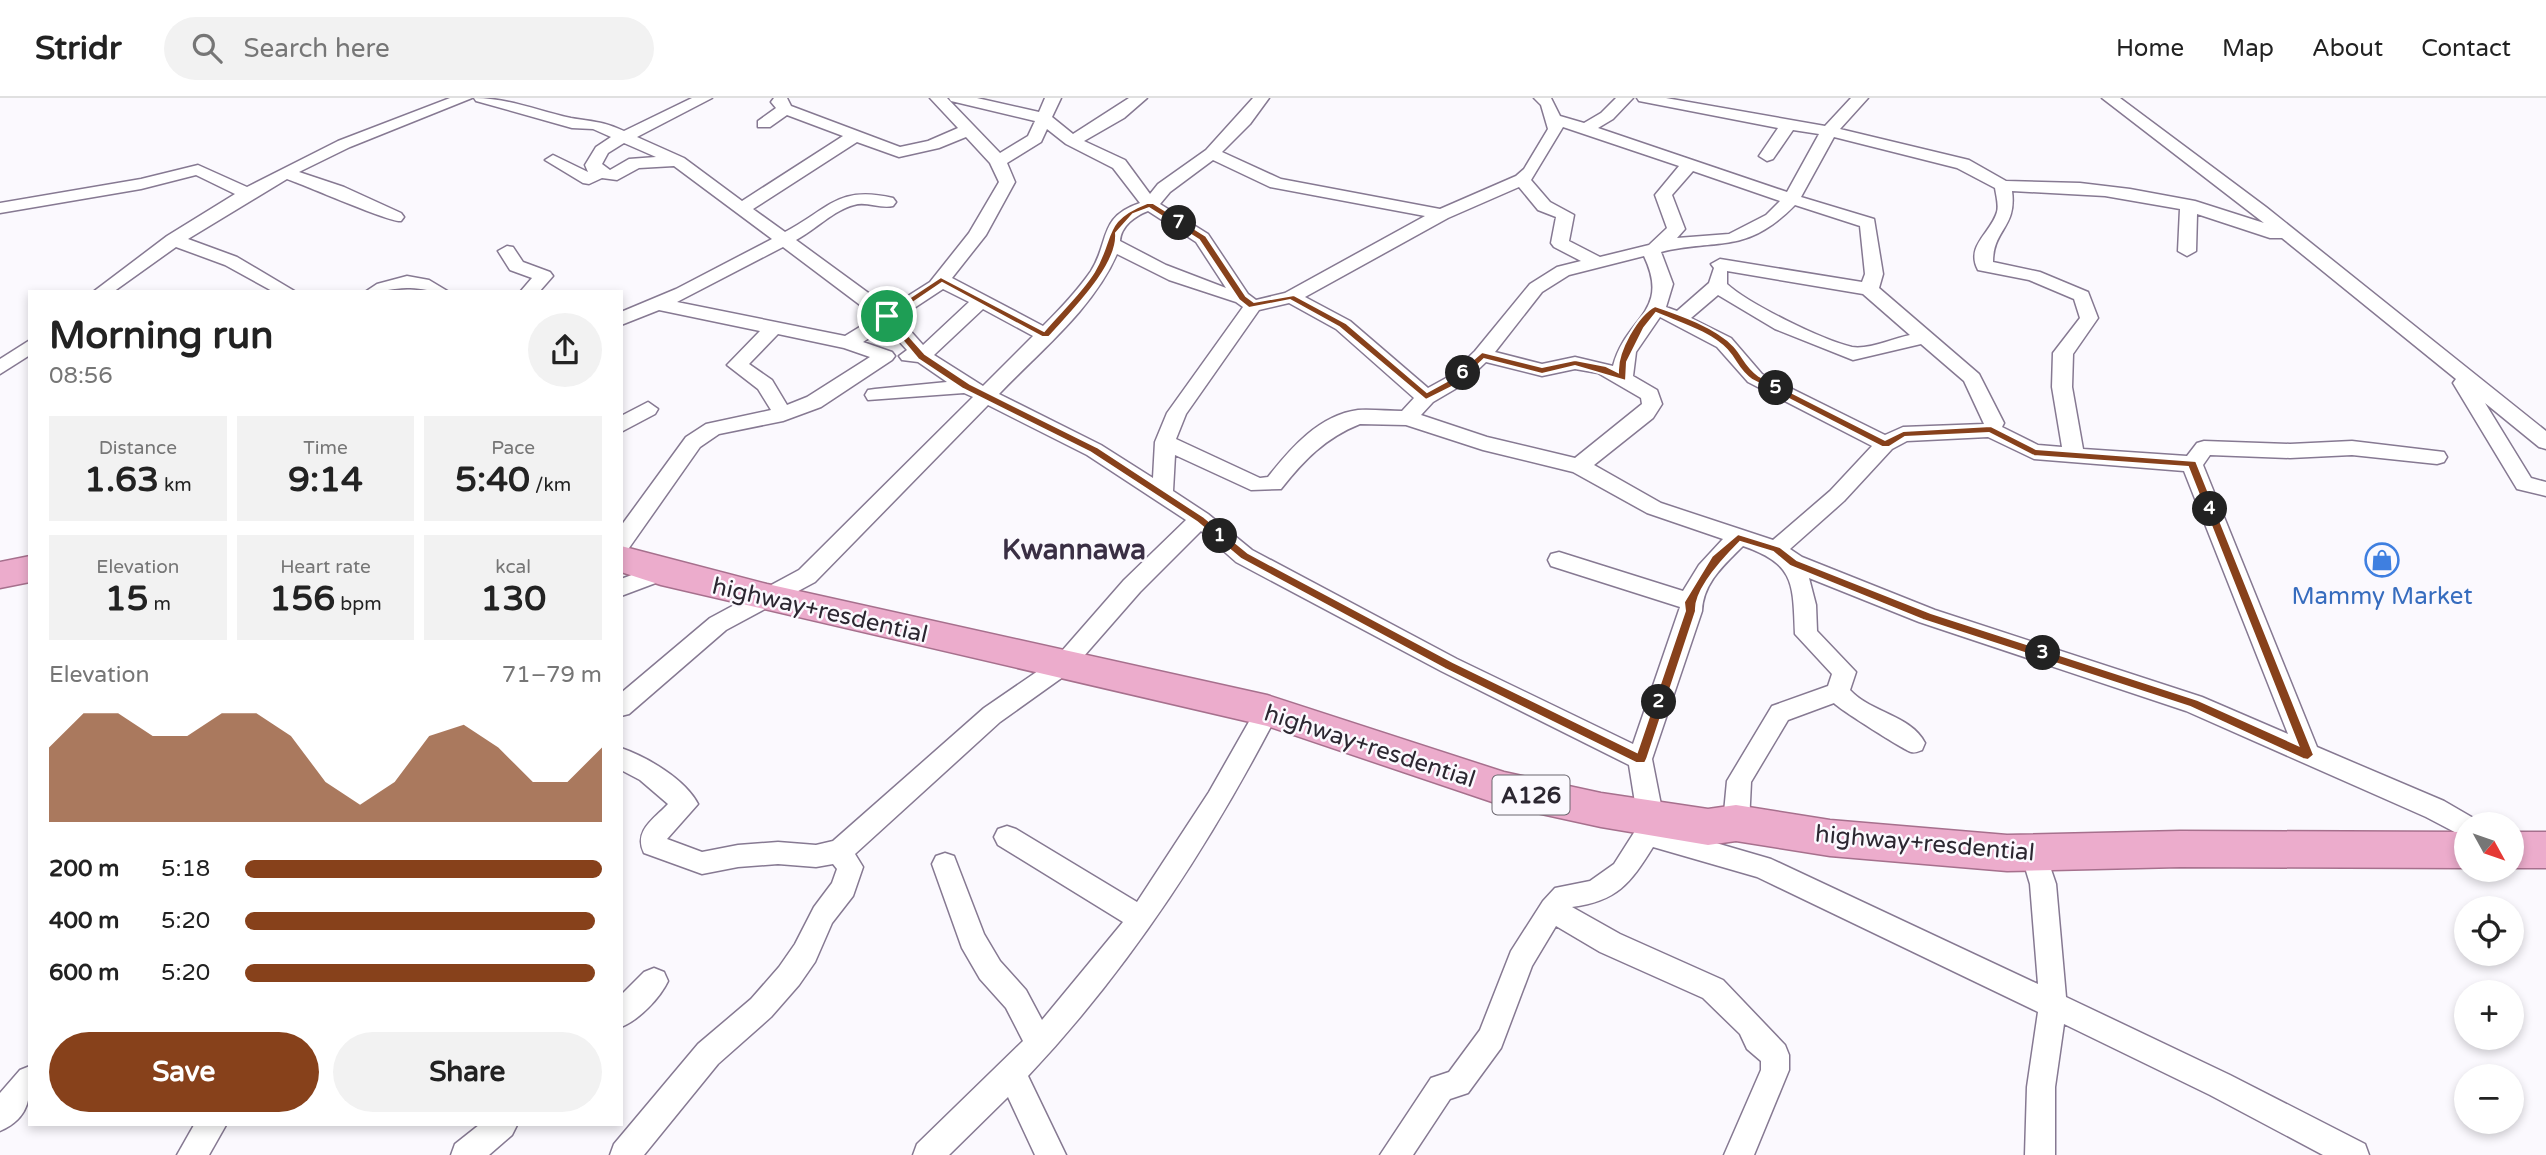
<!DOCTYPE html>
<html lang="en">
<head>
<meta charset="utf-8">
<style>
  :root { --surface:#fff; --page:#f2f2f2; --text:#222; --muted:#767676; --line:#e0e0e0; --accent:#87411b }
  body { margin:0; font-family:"Varela Round",sans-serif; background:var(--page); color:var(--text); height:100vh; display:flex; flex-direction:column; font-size:26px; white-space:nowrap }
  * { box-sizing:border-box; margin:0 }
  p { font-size:23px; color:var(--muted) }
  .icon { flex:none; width:38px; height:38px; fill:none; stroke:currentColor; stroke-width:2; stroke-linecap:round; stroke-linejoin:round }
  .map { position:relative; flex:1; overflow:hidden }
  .drawer { position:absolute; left:28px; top:192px; width:595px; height:836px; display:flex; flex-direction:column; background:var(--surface); border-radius:0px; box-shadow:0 4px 10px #0003 }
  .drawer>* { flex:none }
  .needle { width:46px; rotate:130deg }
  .fabs { position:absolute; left:2454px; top:714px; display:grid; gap:14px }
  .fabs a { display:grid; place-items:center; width:70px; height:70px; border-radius:50%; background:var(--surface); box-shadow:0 4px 10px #0003; font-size:35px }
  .pin { position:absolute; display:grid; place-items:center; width:60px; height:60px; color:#fff; margin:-30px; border:4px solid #fff; border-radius:50%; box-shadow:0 2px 7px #0007 }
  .km { position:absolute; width:35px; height:35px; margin:-18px; border-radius:50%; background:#222; color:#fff; font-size:19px; line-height:35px; text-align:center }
  .round { display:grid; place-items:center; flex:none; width:74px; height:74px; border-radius:37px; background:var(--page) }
  .head { display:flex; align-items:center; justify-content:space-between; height:119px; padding:0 21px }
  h1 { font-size:38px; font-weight:700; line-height:52px }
  .stats { display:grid; grid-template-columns:repeat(3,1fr); gap:10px; height:119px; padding:7px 21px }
  .stats div { display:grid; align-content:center; border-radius:0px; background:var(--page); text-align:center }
  .stats b { font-size:35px; font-weight:700 }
  .stats small { font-size:19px; font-weight:400 }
  .stats p { font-size:19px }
  .chart { height:196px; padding:14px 21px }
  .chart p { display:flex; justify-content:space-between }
  .chart svg { width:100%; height:126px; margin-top:7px; fill:var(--accent); opacity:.7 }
  .cta { display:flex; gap:14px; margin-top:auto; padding:14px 21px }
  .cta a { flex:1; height:80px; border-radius:42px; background:var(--accent); color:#fff; font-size:28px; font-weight:700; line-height:80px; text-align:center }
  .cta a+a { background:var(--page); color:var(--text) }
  ul { padding:0 21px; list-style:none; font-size:23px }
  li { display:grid; grid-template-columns:112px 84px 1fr; align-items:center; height:52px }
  li i { height:18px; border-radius:9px; background:var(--accent) }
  header { display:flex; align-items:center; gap:42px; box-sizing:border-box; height:98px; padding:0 35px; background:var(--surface); border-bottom:2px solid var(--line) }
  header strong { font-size:33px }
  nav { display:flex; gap:38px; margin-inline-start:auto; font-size:24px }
  .search { width:490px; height:63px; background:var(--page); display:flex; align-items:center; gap:18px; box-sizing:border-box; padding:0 24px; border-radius:38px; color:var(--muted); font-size:26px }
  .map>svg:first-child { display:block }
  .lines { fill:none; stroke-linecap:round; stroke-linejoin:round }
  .minor-casing { stroke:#867992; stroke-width:3 }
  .trunk-casing { stroke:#a6708d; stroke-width:3 }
  .minor { fill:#fff; fill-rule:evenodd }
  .trunk { fill:#ecaccc; fill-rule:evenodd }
  .route { fill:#87411b; stroke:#fff; stroke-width:2; fill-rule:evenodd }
  .labels { text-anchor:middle; stroke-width:5; stroke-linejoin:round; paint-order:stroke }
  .shield { fill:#fbf9fe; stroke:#6a666e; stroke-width:2 }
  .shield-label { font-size:23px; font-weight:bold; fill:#2c2731 }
  .shop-label { font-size:24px; fill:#366cbe; stroke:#fbf9fe }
  .street-label { font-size:24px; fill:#2c2731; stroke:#fbf9fe }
  .quarter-label { font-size:28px; font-weight:bold; fill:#3a2f44; stroke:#fbf9fe }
</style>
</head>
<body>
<header>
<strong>Stridr</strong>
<div class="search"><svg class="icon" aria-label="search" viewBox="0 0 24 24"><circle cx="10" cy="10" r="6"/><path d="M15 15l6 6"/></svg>Search here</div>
<nav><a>Home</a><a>Map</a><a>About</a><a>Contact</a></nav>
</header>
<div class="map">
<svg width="2546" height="1057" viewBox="0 0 2546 1057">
  <rect width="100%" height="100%" fill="#fbf9fe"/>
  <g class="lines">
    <defs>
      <g id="minor">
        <path d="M 450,0 L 472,0 L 350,49 L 299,74 L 344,89 L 401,115 L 404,119 L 401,123 C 391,125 305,87 287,81 L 188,141 L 237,159 L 296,194 L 274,194 L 225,167 L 176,149 L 113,194 L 93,194 L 167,138 L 235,96 L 196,77 L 141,91 L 0,115 L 0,105 L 141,81 L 198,67 L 247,89 L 338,43 Z"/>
        <path d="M 474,0 C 509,0 538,13 571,20 C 593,24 602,23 624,33 L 692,0 L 712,0 L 637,39 L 684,60 L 742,103 L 843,38 L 787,17 L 770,29 L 758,29 L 758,23 L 776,10 L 771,4 L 774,0 L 787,0 L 791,8 L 900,49 L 928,43 L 958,30 L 930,0 L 947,0 L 1000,55 L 1028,38 L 1035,23 L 951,3 L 949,0 L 977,0 L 1039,14 L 1045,0 L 1061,0 L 1052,19 L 1073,36 L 1129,0 L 1147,0 L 1124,20 L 1084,43 L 1125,62 L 1150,96 L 1158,86 L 1206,52 L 1253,0 L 1269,0 L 1250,26 L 1222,54 L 1281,81 L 1440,111 L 1516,78 L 1524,71 L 1548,31 L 1541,7 L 1534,0 L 1551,0 L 1560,18 L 1584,25 L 1601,15 L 1616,0 L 1633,0 L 1613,21 L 1598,30 L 1787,94 L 1819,36 L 1793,32 L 1773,61 L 1767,63 L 1759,58 L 1778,30 L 1639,3 L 1637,0 L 1666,0 L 1825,28 L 1851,0 L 1868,0 L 1840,31 L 1969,62 L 2006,83 L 2080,85 L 2130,91 L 2195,103 L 2264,125 L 2102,0 L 2120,0 L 2266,109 L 2546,333 L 2546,351 L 2539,349 L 2485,305 L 2531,380 L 2546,384 L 2546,398 L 2517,391 L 2453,285 L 2456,281 L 2282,140 L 2270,140 L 2197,116 L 2196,153 L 2187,158 L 2178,153 L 2180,111 L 2105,98 L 2012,93 C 2017,130 1993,131 1993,164 L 2040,174 L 2088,194 L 2098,220 L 2073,256 L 2072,289 L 2083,351 L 2187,358 L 2197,345 L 2204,343 L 2290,346 L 2352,343 L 2444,354 L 2447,359 L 2444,364 L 2437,366 L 2352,357 L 2290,360 L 2210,357 L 2203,367 L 2317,649 L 2444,703 L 2475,721 L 2477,726 L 2466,726 L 2466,740 L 2426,719 L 2186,613 L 1919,524 L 1809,480 L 1816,507 L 1817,533 L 1856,574 L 1850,592 C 1871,615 1911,617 1925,645 L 1922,652 C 1917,654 1915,655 1911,654 C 1906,653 1839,611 1834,605 L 1788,622 L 1751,684 L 1749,725 L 1745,733 L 1736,736 L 1727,733 L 1723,725 L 1727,683 L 1772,608 L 1828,588 L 1832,576 L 1795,536 C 1793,485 1795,466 1743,448 C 1724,467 1703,485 1702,513 L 1652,661 L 1663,717 L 1661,729 L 1771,761 L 2038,886 L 2030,786 L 2021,756 L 2025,748 L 2034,745 L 2043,748 L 2056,786 L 2066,899 L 2230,977 L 2365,1046 L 2369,1057 L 2323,1057 L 2210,997 L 2064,926 L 2055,989 L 2055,1057 L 2025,1057 L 2027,989 L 2038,914 L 1757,779 L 1653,749 C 1630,786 1617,803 1572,809 L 1620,836 L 1723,882 L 1785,947 L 1789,957 L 1789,972 L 1754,1057 L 1724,1057 L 1761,972 L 1761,963 L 1747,951 L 1740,936 L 1703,900 L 1600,854 L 1556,828 L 1532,868 L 1501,950 L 1468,995 L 1450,1001 L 1413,1057 L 1380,1057 L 1431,980 L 1449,974 L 1480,932 L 1511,853 L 1543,803 L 1555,790 L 1590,783 L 1614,766 L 1635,733 L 1637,717 L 1629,667 L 1441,573 L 1236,464 L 1201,433 L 1140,494 L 1070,574 L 1000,624 L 855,756 L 863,769 L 853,798 L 832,825 L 815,864 L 799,887 L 771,919 L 718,966 L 644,1057 L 610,1057 L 614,1046 L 698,946 L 751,901 L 779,869 L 795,846 L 814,809 L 832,785 L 837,771 L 833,766 L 816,769 L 778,766 L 738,769 L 702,776 L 644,755 C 633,733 654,721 668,706 L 640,682 L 621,672 L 621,650 C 647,659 685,681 698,706 L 667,741 L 702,754 L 738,747 L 778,744 L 816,747 L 833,743 L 984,610 L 1054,562 L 1124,482 L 1186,422 L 1087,357 L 988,307 L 815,484 L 726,532 L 629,616 L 621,618 L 621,595 L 710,520 L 799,472 L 973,299 L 964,295 L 868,302 L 865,297 L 868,292 L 875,291 L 947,284 L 918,264 L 902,262 L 899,258 L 907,252 L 886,229 L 863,244 L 892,254 L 895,258 L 892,262 L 821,309 L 783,323 L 719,336 L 700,349 L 629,450 L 621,452 L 621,428 L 686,339 L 706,326 L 771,312 L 758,291 L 727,267 L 760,233 L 659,212 L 621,227 L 621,214 L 676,191 L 772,141 L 674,68 L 639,70 L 617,82 L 602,80 L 589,86 L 583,85 L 545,62 L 553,57 L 588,74 L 585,67 L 596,49 L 611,39 L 593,31 L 572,30 L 476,3 ZM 1563,29 L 1679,68 L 1655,97 L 1667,130 L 1649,147 L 1600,159 L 1569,143 L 1574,117 L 1550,104 L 1531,82 ZM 1047,31 L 1066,46 L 1113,70 L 1140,105 C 1098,119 1110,143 1091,173 C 1077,193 1060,211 1043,228 L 952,180 L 986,137 L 1015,84 L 1007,65 L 1041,44 ZM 966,39 L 990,65 L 999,84 L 969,135 L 930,184 L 889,210 L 796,142 C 815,132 834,112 854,107 C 866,103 880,111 893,108 L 896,104 L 893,100 C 838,87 829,111 785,134 L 753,111 L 857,44 L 899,59 L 939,50 ZM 1834,39 L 1957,70 L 1995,90 C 1996,97 1999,107 1997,114 C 1991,135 1965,148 1978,172 L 2029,182 L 2074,201 L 2080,220 L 2053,255 L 2052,289 L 2062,349 L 2038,347 L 2002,329 L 2004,325 L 1979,276 L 1879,190 L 1883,176 L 1874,121 L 1801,99 ZM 624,45 L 656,59 L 629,61 L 610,72 L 602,66 L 608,55 ZM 1213,62 L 1270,89 L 1425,118 L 1285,195 L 1256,202 L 1248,196 L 1208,136 L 1160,106 L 1170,94 ZM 1693,73 L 1780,103 L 1766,117 L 1729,136 L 1677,140 L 1685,131 L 1672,97 ZM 1519,89 L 1538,112 L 1556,119 L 1551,145 L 1554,149 L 1581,163 L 1557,169 L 1530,186 L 1475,253 L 1448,279 L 1428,290 L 1350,223 L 1305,199 L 1448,120 ZM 1795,107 L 1860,128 L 1865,176 L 1862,184 L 1720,161 L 1711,166 L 1714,170 L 1709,185 L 1677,213 L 1666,209 L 1673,186 L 1661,154 C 1720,140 1746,157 1795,107 ZM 1148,113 L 1196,144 L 1226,190 L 1166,167 L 1120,143 C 1121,128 1135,118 1148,113 ZM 783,149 L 876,219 L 845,238 L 677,204 ZM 1117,156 L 1169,182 L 1236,204 L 1243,209 L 1167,315 L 1155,344 L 1153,380 L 1101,347 L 999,296 C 1040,253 1093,211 1117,156 ZM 1644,158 C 1671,215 1626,218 1613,268 L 1575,259 L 1542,266 L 1495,254 L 1542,194 L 1569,177 ZM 1727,173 L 1863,196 L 1910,237 C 1895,240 1868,252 1852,249 C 1822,242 1749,206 1727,186 ZM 943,191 L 969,204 L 923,247 L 899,220 ZM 1718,197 L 1775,231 L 1853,262 L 1921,246 L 1964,283 L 1984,326 L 1903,329 L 1885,337 L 1762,276 L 1731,240 L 1691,220 ZM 1289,205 L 1336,231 L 1414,300 L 1402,313 C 1388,313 1372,311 1358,312 C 1319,317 1290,351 1268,379 L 1260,380 L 1176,341 L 1186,316 L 1259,212 ZM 983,211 L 1033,238 L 983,288 L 934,257 ZM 1660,219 L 1717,249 L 1748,284 L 1872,348 L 1830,393 L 1773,442 L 1661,405 L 1594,367 L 1653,320 L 1662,306 L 1657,292 L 1633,278 L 1636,254 ZM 778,236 L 844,250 L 870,259 L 807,299 L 787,307 L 772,282 L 749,266 ZM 1486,264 L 1542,278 L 1575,271 L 1598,275 L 1641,300 L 1642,306 L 1575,360 L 1487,339 L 1421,317 L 1433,304 L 1462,287 ZM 1360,326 L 1406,327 L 1483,352 L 1573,374 L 1647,415 L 1723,441 L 1699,467 L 1683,493 L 1559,454 L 1551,456 L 1548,462 L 1551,468 L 1680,509 L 1633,646 L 1457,561 L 1252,452 L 1208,416 L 1173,393 L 1175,357 L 1251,392 L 1281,391 C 1304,362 1325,340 1360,326 ZM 1988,339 L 2034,361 L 2184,373 L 2288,636 L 2202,599 L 1935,512 L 1802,459 L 1790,451 L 1844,403 L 1892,351 L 1907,343 Z"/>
        <path d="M 507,148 L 513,149 L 523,164 L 550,174 L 553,178 L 539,194 L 520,194 L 532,180 L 510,172 L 498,153 Z"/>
        <path d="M 407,178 L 429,182 L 449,194 C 434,195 423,190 410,190 C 395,189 381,195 365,194 L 377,186 Z"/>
        <path d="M 30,242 L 30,257 L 0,276 L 0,261 Z"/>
        <path d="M 648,304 L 658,311 L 655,316 L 621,334 L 621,318 Z"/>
        <path d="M 661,466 L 669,468 L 672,474 L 669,480 L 621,498 L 621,481 Z"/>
        <path d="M 1267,603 L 1275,606 L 1279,613 C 1211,745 1130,870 1028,978 L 1066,1057 L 1035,1057 L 1008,999 L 949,1057 L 913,1057 L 917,1046 L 1023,943 L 1006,910 L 980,881 L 962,850 L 932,766 L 936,758 L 945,755 L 954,758 L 984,836 L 1000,863 L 1026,892 L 1042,922 L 1123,824 L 998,747 L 994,739 L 998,731 L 1007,728 L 1016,731 L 1137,804 L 1209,694 L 1259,606 Z"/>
        <path d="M 654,870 L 664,874 L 668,883 C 660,900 639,922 621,929 L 621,897 L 644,874 Z"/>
        <path d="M 30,968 C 30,997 32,1019 0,1033 L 0,995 L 20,972 Z"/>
        <path d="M 194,1027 L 226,1027 L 209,1057 L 177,1057 Z"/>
        <path d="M 479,1027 L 517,1027 L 512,1037 L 489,1057 L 451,1057 L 455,1046 Z"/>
      </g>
      <g id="trunk">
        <path d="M 621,448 L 767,486 L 1267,597 L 1504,674 L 1601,695 L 1708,711 L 1736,707 L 1830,722 L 2007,737 L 2180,733 L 2466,734 L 2466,770 L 2180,769 L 2007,773 L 1830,758 L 1736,743 L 1708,747 L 1601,729 L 1504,708 L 1267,628 L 661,487 L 621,474 Z"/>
        <path d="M 30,458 L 30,484 L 0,490 L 0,464 Z"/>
        <rect x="2511" y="734" width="35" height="36"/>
      </g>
    </defs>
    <!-- minor casing -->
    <use href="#minor" class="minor-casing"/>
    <!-- trunk casing -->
    <use href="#trunk" class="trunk-casing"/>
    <!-- minor -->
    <use href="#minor" class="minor"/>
    <!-- trunk -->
    <use href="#trunk" class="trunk"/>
  </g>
  <!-- route -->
  <path class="route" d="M 1147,105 L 1153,105 L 1206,138 L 1246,198 L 1254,204 L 1294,197 L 1346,225 L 1427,294 L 1451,281 L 1482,254 L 1542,269 L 1575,262 L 1606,268 L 1618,274 C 1617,254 1637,217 1655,208 C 1679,216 1716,229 1734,248 C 1744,259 1745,268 1759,278 L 1885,342 L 1903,333 L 1991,328 L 2036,351 L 2196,363 L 2314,657 L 2308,662 L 2303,661 L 2190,609 L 1923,522 L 1790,468 L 1773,454 L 1740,444 C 1725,459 1694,491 1696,513 L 1647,661 L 1645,665 L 1636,665 L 1445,571 L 1241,461 L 1197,424 L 1090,354 L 963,291 L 918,261 L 882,218 L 941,179 L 1044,233 C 1060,214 1081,195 1094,174 C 1115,139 1101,123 1147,105 ZM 1149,110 L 1199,142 L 1239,202 L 1249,210 L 1290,202 L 1339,229 L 1426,302 L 1458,286 L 1484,261 L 1542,276 L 1575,268 L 1626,283 L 1627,264 L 1644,230 L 1656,215 C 1679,225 1710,234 1727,252 C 1738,264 1737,271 1752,282 L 1882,349 L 1889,349 L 1905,339 L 1989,335 L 2034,358 L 2188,369 L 2298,647 L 2198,602 L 1931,515 L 1797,462 L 1780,449 L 1738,436 L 1712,458 L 1684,504 L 1685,513 L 1637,654 L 1453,564 L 1248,455 L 1204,419 L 1097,349 L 970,286 L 925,256 L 892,219 L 942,185 L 1042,239 L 1049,239 C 1070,215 1119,168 1116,135 L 1133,116 Z"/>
  <!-- icons -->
  <defs>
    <symbol id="shop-ring" viewBox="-11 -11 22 22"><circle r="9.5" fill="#fbf9fe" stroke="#3f7fe0" stroke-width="1.5"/><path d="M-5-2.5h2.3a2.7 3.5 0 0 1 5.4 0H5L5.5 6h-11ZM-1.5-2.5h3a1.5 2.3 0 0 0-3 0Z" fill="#3f7fe0"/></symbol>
  </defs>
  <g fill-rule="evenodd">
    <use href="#shop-ring" x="2363" y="443" width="38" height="38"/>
  </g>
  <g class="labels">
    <!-- shield labels -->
    <rect class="shield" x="1492.5" y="677.5" width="77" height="39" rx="5"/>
    <g class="shield-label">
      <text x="1531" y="705">A126</text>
    </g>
    <!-- shop labels -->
    <g class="shop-label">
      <text x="2382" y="506">Mammy Market</text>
    </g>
    <!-- street labels -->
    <g class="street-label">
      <text transform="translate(820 512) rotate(13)" y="8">highway+resdential</text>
      <text transform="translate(1370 648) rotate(18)" y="8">highway+resdential</text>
      <text transform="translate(1925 745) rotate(5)" y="8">highway+resdential</text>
    </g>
    <!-- quarter labels -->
    <g class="quarter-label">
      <text x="1074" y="461">Kwannawa</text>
    </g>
  </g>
</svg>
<div class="fabs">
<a><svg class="needle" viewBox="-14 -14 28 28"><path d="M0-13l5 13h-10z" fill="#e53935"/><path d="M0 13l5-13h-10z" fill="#767676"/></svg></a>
<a><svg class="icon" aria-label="locate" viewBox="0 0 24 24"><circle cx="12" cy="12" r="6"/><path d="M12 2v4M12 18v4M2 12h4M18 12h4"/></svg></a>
<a>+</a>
<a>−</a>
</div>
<div class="pin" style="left:887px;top:218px;background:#1e9e55"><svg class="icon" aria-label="arrive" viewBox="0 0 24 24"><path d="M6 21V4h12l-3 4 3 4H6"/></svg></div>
<b class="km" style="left:1220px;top:438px">1</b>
<b class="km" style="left:1659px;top:604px">2</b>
<b class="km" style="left:2043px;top:555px">3</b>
<b class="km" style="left:2210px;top:411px">4</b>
<b class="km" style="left:1776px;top:290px">5</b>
<b class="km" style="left:1463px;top:275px">6</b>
<b class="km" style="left:1179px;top:125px">7</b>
<section class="drawer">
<div class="head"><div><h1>Morning run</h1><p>08:56</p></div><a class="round"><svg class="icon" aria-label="share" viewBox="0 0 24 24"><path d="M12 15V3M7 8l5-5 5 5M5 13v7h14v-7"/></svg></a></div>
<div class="stats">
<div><p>Distance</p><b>1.63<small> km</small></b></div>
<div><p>Time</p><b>9:14</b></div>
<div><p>Pace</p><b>5:40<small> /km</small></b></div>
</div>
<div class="stats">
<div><p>Elevation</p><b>15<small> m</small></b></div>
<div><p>Heart rate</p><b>156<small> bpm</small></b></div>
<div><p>kcal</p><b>130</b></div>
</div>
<div class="chart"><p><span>Elevation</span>71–79 m</p>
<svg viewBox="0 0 160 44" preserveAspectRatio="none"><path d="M0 44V18L10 6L20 6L30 14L40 14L50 6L60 6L70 14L80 30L90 38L100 30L110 14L120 10L130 18L140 30L150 30L160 18V44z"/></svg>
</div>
<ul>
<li><b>200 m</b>5:18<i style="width:100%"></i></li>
<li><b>400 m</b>5:20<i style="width:98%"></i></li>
<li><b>600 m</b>5:20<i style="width:98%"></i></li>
</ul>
<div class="cta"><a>Save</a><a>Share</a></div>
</section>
</div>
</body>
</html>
